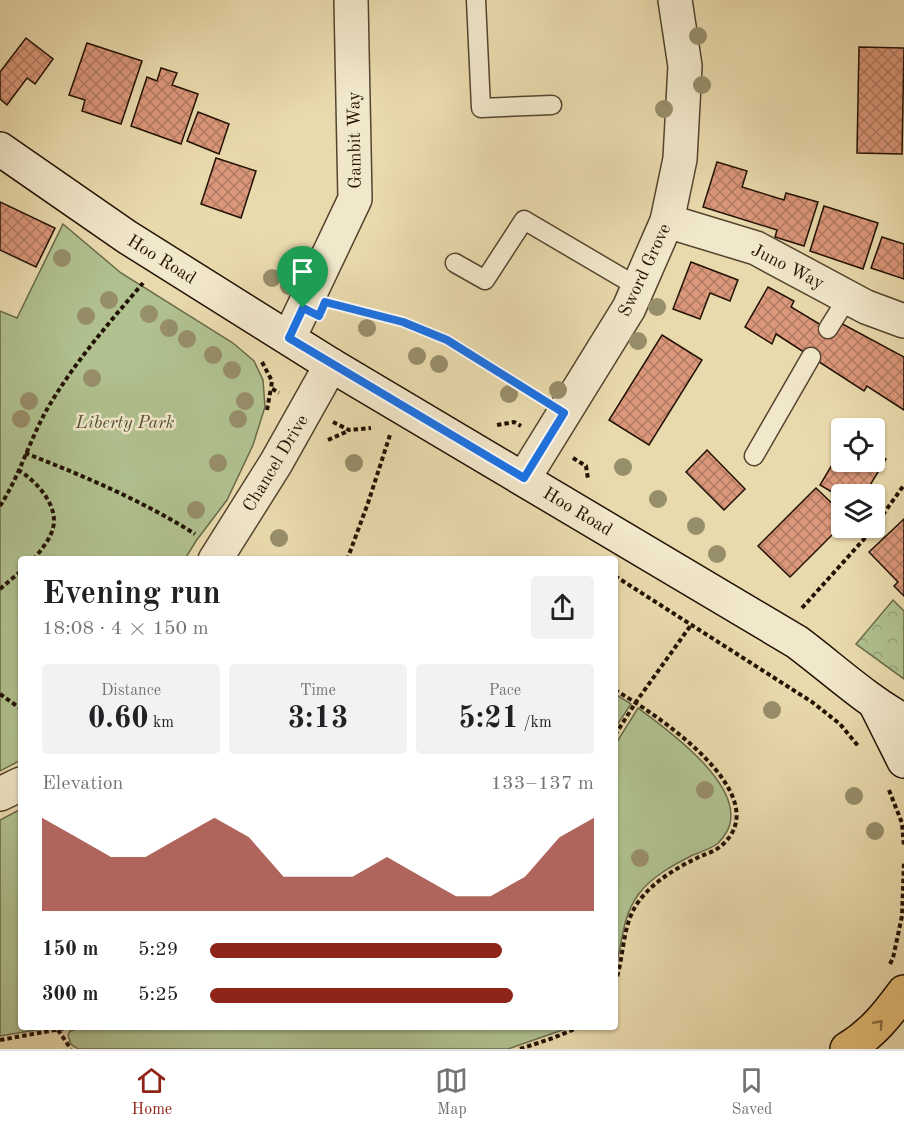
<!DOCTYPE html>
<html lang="en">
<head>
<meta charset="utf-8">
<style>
  :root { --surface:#fff; --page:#f2f2f2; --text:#202124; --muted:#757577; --line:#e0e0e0; --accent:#8f2418 }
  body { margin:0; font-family:"Old Standard TT",serif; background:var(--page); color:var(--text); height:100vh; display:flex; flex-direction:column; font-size:22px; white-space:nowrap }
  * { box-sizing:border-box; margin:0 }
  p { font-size:20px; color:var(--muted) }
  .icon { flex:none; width:33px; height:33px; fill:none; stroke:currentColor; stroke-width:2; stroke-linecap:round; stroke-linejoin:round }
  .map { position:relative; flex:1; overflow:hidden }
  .drawer { position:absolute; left:18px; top:556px; width:600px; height:474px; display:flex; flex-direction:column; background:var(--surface); border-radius:6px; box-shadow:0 2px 4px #0004 }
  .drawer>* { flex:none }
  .controls { position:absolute; left:831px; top:418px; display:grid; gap:12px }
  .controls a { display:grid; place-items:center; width:54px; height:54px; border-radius:6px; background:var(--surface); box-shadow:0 2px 4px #0004; font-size:30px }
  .pin { position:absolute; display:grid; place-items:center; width:51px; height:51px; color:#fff; margin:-62px -26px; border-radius:50% 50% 50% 0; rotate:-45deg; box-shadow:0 0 6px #0007 }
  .pin .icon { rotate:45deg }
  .round { display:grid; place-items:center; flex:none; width:63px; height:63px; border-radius:6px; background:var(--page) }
  .headline { display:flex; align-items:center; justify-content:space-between; height:102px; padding:0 24px }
  h1 { font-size:33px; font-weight:600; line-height:45px }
  .metrics { display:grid; grid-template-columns:repeat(3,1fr); gap:9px; height:102px; padding:6px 24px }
  .metrics div { display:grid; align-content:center; border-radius:6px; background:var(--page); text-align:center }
  .metrics b { font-size:30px; font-weight:600 }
  .metrics small { font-size:16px; font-weight:400 }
  .metrics p { font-size:16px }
  .chart { height:168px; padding:12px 24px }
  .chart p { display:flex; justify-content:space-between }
  .chart svg { width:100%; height:108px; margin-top:6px; fill:var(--accent); opacity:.7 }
  ul { padding:0 24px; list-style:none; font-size:20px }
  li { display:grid; grid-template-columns:96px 72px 1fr; align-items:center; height:45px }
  li i { height:15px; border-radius:8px; background:var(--accent) }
  .dock { display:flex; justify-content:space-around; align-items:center; height:84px; border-top:2px solid var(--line); background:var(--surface); font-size:16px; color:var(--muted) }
  .dock a { display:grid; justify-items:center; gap:3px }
  .dock .selected { color:var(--accent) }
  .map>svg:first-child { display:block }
  .green { fill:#b0c18f; stroke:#696a49; stroke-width:1.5 }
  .forest { fill:url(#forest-crowns); stroke:#696a49; stroke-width:1.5 }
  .building { fill:url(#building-cross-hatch); stroke:#221203; stroke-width:1.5 }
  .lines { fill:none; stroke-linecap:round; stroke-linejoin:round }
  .service-casing { stroke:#54442e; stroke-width:21 }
  .minor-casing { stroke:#54442e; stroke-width:36 }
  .secondary-casing { stroke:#221203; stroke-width:36 }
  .primary-casing { stroke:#221203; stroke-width:36 }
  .path { stroke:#221203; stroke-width:4; stroke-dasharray:4.5 3; stroke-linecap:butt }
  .service { stroke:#f1e7ca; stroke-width:18 }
  .minor { stroke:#f1e7ca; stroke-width:33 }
  .secondary { stroke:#f1e7ca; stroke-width:33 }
  .primary { stroke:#e4bd76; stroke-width:33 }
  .tree { fill:#978e6a }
  .oneway { stroke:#8d7042 }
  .route-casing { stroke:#fff; stroke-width:12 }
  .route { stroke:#1a73e8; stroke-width:8 }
  .labels { text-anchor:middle; stroke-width:5; stroke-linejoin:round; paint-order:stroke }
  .street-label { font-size:18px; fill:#221203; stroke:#f1e7ca }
  .park-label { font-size:18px; font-style:italic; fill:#544f34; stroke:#f1e7ca }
</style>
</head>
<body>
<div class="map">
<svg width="904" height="1049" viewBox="0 0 904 1049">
  <defs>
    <pattern id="forest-crowns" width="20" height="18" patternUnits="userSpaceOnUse" patternTransform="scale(1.5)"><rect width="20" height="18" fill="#b0c18f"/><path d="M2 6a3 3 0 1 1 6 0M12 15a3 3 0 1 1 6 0" fill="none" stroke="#97a57a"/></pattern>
    <pattern id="building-cross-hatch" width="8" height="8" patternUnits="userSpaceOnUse" patternTransform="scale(1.5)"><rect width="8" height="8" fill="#db977a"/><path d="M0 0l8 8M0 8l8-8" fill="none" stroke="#b17a62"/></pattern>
  </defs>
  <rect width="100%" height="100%" fill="#e9daad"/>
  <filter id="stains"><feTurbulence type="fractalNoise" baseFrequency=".00333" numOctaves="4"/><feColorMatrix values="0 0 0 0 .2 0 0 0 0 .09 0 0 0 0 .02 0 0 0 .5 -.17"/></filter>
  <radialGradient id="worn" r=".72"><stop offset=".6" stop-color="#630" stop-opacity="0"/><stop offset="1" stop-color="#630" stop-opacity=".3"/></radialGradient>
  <!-- green -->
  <g class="green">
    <path d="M 63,224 L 121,273 L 233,343 L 254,361 L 263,380 L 265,407 L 253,445 L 227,500 L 196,541 L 185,559 L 21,560 L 21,760 L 0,771 L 0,311 L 17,318 Z"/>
    <path d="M 615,694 L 631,704 L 615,728 Z"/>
    <path d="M 638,708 C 667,729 752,790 726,833 C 723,837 721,841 717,844 C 710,849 701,852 693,855 C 673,865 651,877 638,895 C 621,919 623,943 615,969 L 615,745 Z"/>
    <path d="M 21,809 L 21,1028 L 48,1028 L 0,1036 L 0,820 Z"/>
    <path d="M 80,1028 L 568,1028 L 508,1049 L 78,1049 L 71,1044 L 68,1035 L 70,1031 Z"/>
  </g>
  <!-- forest -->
  <path class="forest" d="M 893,600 L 904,611 L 904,679 L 856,644 Z"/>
  <!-- building -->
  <g class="building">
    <path d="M 26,38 L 53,59 L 35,84 L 27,78 L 7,105 L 0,99 L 0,72 Z"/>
    <path d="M 87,43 L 142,61 L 121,124 L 82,111 L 85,100 L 69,95 Z"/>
    <path d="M 859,47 L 904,48 L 902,154 L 857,153 Z"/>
    <path d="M 161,68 L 177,73 L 172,85 L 198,94 L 181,144 L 131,126 L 147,77 L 157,81 Z"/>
    <path d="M 198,112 L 229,124 L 219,154 L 187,141 Z"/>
    <path d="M 216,158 L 256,171 L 241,218 L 201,204 Z"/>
    <path d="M 717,162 L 747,171 L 742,187 L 784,200 L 786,193 L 818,202 L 804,246 L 775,237 L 777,230 L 703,207 Z"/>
    <path d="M 0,202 L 55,228 L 36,267 L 0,250 Z"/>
    <path d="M 824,206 L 878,223 L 863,269 L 810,251 Z"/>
    <path d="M 882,237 L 904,244 L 904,279 L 871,268 Z"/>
    <path d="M 691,262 L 738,280 L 730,301 L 710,293 L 700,319 L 673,309 Z"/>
    <path d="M 768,287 L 794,301 L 791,307 L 831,331 L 837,321 L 904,357 L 904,410 L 867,386 L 864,391 L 776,334 L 772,344 L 745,327 Z"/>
    <path d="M 662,335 L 702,360 L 649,445 L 609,420 Z"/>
    <path d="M 842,448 L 842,462 L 874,462 L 874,452 L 886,459 L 864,495 L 842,495 L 842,498 L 820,485 Z"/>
    <path d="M 707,450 L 745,489 L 724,510 L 686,472 Z"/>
    <path d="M 816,488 L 842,513 L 842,525 L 790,577 L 758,546 Z"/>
    <path d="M 904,519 L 904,596 L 894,586 L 898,582 L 869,552 Z"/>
  </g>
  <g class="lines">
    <defs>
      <g id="service">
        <path d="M 476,0 L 481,108 L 552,105"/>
        <path d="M 455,263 L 485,280 L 524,220 L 638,287"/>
        <path d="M 828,329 L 848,297"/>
        <path d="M 754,456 L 811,357"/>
      </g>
      <g id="minor">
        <path d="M 667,221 L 756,248 L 866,307 L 904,321"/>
        <path d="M 289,338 L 355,199 L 351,0"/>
        <path d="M 524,478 L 629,308 L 667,221 L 680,159 L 685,66 L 675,0"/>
        <path d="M 215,560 L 276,463 L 331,365"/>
        <path d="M 0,794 L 21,784"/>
      </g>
      <g id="secondary">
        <path d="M 0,149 L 127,237 L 331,365 L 797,642 C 833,669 865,699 904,721"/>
        <path d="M 876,705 L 904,761"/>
      </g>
      <path id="primary" d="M 847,1049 C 872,1034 887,1015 904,992"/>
    </defs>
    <!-- service casing -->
    <use href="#service" class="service-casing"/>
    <!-- minor casing -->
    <use href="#minor" class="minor-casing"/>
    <!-- secondary casing -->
    <use href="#secondary" class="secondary-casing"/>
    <!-- primary casing -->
    <use href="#primary" class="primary-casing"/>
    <!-- path -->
    <g class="path">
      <path d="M 338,305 L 403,323 L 447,340 L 537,396"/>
      <path d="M 262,362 L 272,381 L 271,388 L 279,393"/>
      <path d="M 267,410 L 271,388"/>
      <path d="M 333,422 L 349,430 L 371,428"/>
      <path d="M 497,425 L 514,422 L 521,426"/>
      <path d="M 328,440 L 348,431"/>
      <path d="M 25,453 C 84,476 141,500 195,534"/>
      <path d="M 573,458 L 586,466 L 588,479"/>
      <path d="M 18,470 C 36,480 59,506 53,528 C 50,540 41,550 33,560"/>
      <path d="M 0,506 C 19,477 29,442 46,411 C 73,364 108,324 143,283"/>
      <path d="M 874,527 L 904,485"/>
      <path d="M 347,560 L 368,503 L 390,435"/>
      <path d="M 615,576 L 812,702 L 840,724 L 859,747"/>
      <path d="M 0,589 L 21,571"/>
      <path d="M 802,608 L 874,528"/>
      <path d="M 615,690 C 651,711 781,795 721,846 C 714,852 705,854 697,858 C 676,868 653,882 639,901 C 621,925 625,956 615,983"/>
      <path d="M 0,694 L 21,709"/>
      <path d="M 615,735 L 636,702 L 691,625"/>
      <path d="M 889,790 L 902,823 L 904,847"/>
      <path d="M 890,964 L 893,958 L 902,916 L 904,862"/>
      <path d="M 58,1030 L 71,1049"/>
      <path d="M 0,1040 L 66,1028"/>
      <path d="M 520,1049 L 553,1038 L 577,1028"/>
    </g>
    <!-- service -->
    <use href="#service" class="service"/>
    <!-- minor -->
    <use href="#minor" class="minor"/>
    <!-- secondary -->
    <use href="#secondary" class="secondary"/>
    <!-- primary -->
    <use href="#primary" class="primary"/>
  </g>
  <!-- trees -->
  <g class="tree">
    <circle cx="698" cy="36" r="9"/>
    <circle cx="702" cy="85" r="9"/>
    <circle cx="664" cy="109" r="9"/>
    <circle cx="62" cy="258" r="9"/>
    <circle cx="272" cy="278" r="9"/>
    <circle cx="289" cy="286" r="9"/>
    <circle cx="109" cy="300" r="9"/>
    <circle cx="657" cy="307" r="9"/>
    <circle cx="149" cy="314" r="9"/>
    <circle cx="86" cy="316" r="9"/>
    <circle cx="169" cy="328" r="9"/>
    <circle cx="367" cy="328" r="9"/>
    <circle cx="187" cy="339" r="9"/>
    <circle cx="638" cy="341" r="9"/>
    <circle cx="213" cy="355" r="9"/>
    <circle cx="417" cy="356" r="9"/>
    <circle cx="439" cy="364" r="9"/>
    <circle cx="232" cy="370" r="9"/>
    <circle cx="92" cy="378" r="9"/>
    <circle cx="558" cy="390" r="9"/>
    <circle cx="509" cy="394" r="9"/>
    <circle cx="29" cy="401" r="9"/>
    <circle cx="245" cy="401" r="9"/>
    <circle cx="21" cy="419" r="9"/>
    <circle cx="238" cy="419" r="9"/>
    <circle cx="218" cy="463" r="9"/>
    <circle cx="354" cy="463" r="9"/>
    <circle cx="623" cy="467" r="9"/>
    <circle cx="658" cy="499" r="9"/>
    <circle cx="196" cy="510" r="9"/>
    <circle cx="696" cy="526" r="9"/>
    <circle cx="279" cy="538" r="9"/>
    <circle cx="717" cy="554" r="9"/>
    <circle cx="772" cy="710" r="9"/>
    <circle cx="705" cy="790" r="9"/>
    <circle cx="854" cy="796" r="9"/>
    <circle cx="875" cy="831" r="9"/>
    <circle cx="640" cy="858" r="9"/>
  </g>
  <!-- one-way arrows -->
  <defs><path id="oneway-chevron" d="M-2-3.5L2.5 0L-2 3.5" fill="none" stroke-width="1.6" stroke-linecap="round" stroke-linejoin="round" transform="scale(1.5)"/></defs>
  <use class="oneway" href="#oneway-chevron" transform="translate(879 1024) rotate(-48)"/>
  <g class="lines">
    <defs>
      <path id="route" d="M 325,302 L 403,322 L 447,340 L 564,413 L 524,478 L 289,338 L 303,308 L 319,316 Z"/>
    </defs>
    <!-- route casing -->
    <use href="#route" class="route-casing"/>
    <!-- route -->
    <use href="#route" class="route"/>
  </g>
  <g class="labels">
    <!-- street labels -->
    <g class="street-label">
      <text transform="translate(354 140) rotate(-91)" y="6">Gambit Way</text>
      <text transform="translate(162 259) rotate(32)" y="6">Hoo Road</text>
      <text transform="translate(788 266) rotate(27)" y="6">Juno Way</text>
      <text transform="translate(644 270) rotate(-65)" y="6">Sword Grove</text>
      <text transform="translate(275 463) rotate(-59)" y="6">Chancel Drive</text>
      <text transform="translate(578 511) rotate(31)" y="6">Hoo Road</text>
    </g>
    <!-- park labels -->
    <g class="park-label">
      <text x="125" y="428">Liberty Park</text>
    </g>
  </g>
  <rect width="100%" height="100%" filter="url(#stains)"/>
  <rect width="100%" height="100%" fill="url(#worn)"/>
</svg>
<div class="controls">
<a><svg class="icon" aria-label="locate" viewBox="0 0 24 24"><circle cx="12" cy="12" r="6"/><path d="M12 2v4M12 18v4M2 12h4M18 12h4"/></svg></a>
<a><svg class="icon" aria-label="layers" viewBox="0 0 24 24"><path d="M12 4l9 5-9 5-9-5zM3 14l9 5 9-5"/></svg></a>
</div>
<div class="pin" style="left:303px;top:308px;background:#1e9e55"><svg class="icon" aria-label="arrive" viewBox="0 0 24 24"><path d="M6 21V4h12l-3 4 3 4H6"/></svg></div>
<section class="drawer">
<div class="headline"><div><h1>Evening run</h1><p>18:08 · 4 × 150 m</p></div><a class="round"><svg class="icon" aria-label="share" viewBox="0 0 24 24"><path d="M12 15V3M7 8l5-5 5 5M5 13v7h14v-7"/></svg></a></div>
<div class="metrics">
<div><p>Distance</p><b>0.60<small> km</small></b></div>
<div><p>Time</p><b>3:13</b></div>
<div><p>Pace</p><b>5:21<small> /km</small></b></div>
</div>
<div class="chart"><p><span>Elevation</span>133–137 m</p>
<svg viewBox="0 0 160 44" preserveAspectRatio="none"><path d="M0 44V6L10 14L20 22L30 22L40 14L50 6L60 14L70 30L80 30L90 30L100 22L110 30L120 38L130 38L140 30L150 14L160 6V44z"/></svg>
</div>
<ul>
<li><b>150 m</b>5:29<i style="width:76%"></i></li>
<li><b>300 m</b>5:25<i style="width:79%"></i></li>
</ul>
</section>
</div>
<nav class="dock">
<a class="selected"><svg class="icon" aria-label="home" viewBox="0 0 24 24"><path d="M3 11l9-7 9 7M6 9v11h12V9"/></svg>Home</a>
<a><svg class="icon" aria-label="map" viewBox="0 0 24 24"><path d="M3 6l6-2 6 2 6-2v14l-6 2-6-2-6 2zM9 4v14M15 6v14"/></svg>Map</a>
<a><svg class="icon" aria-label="saved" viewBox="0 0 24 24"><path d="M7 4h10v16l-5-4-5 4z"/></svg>Saved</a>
</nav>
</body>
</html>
